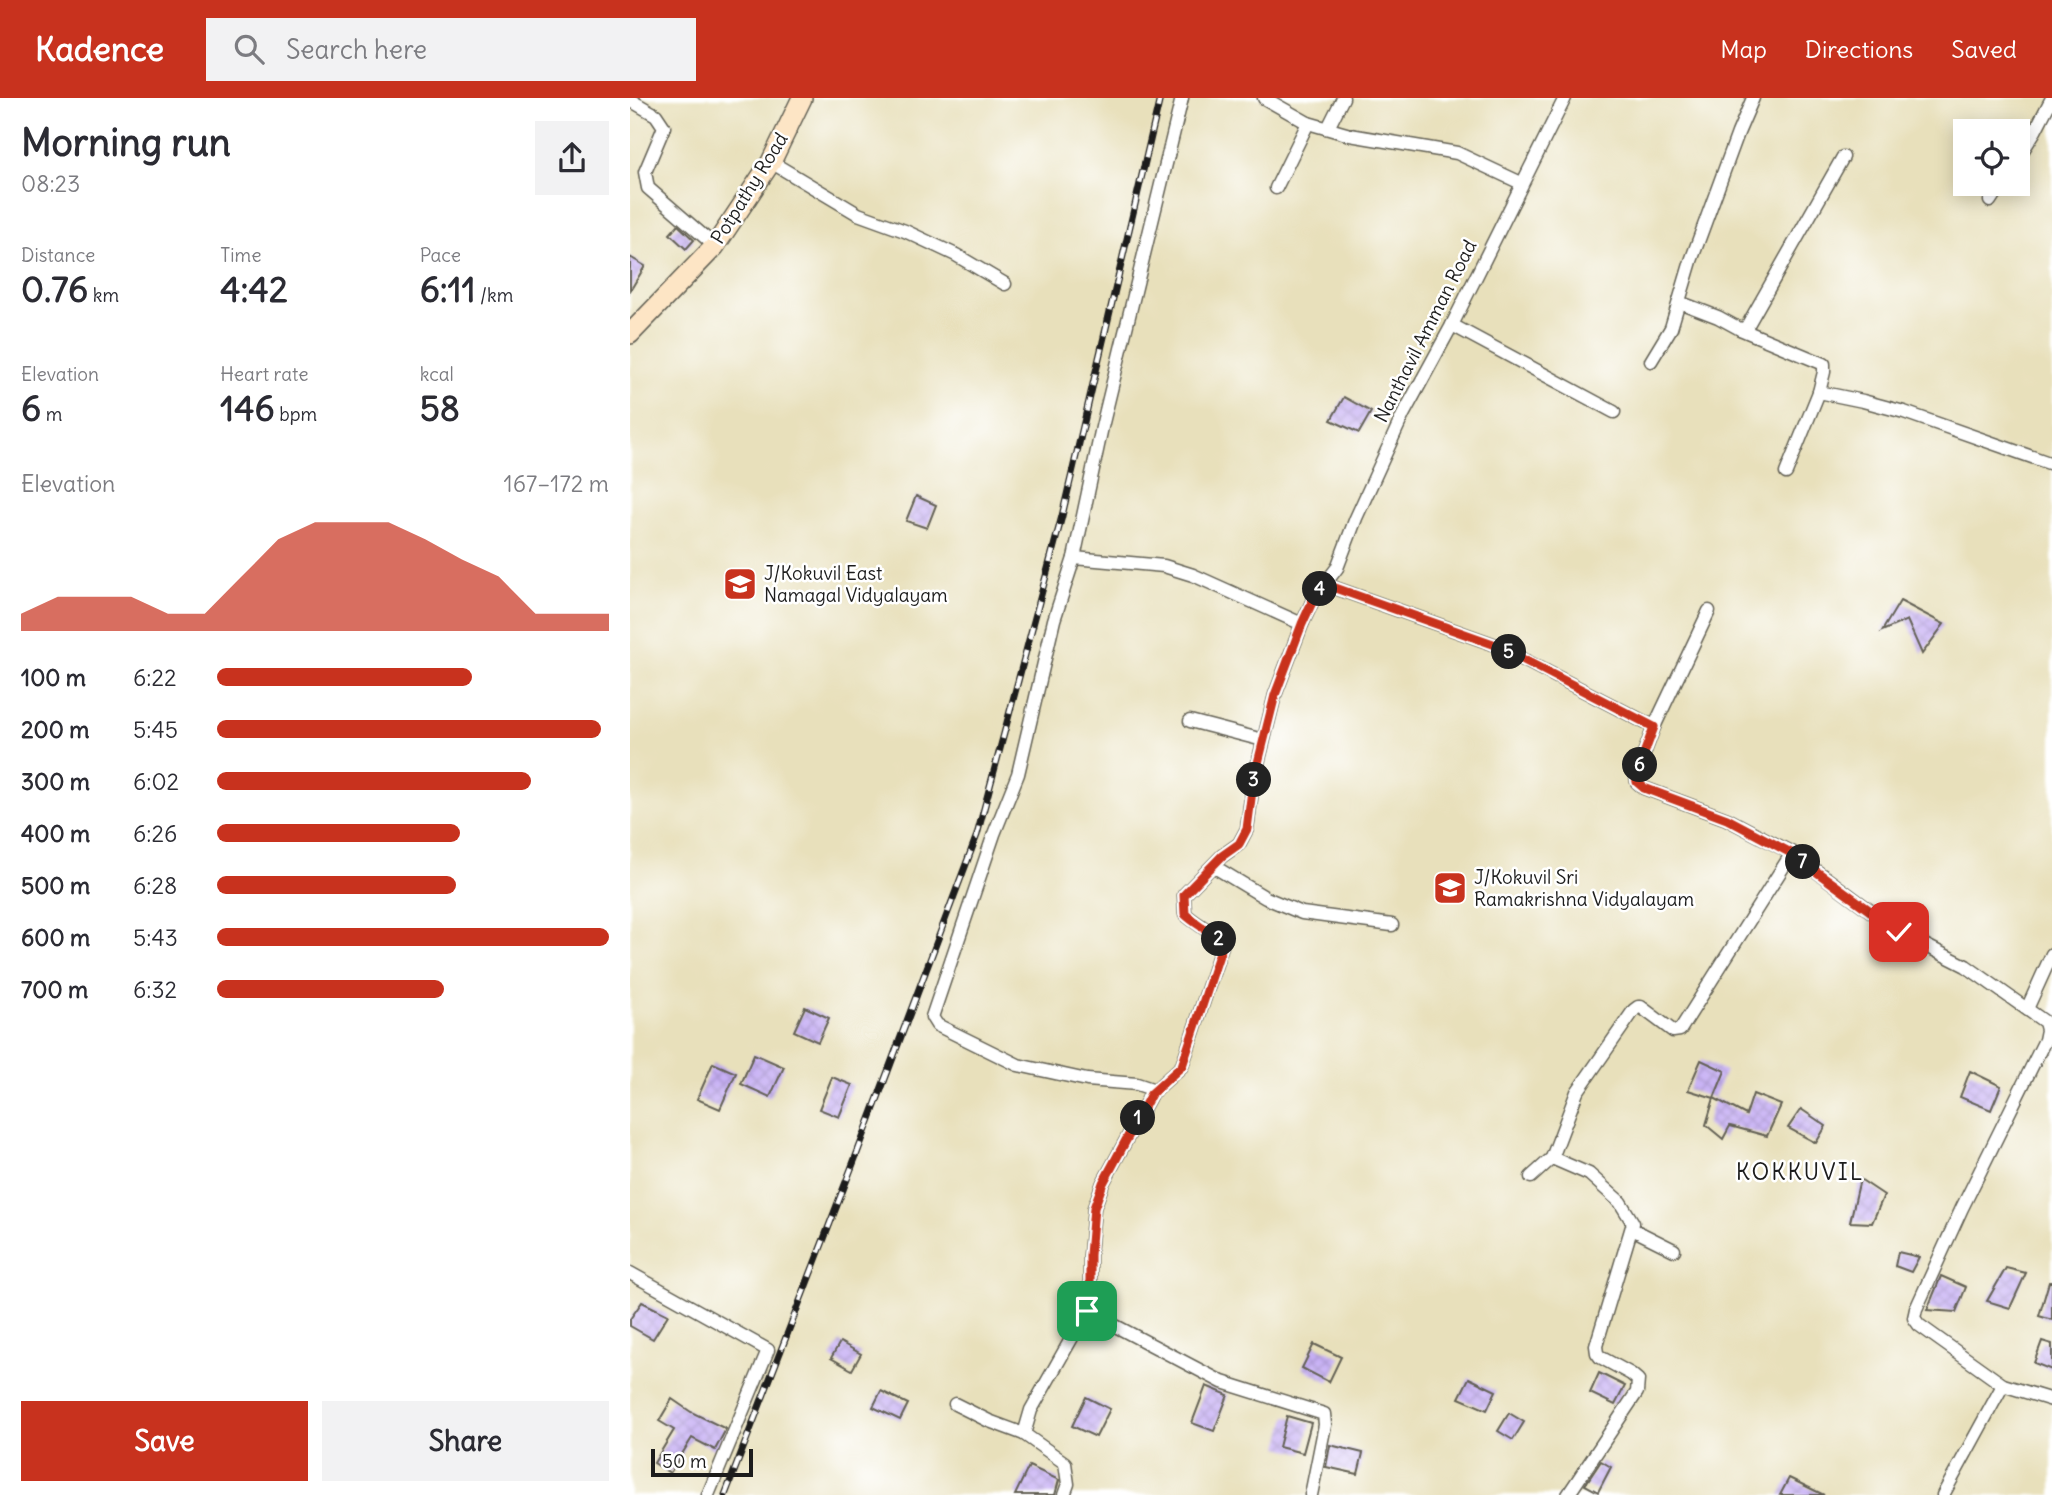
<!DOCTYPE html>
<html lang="en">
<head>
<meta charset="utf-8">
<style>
  :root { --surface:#fff; --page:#f2f2f3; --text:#2b2b33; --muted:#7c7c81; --accent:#c8321e }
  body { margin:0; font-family:Delius,sans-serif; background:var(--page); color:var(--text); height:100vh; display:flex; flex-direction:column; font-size:26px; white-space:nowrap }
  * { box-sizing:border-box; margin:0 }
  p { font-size:23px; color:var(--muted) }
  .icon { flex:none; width:38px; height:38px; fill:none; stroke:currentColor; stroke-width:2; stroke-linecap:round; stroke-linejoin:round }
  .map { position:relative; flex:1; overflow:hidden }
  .drawer { display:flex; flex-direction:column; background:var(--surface); width:630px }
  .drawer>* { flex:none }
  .controls { position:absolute; left:1323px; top:21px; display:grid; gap:14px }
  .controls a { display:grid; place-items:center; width:77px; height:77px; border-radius:0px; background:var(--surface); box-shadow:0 4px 18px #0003; font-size:35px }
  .scale { position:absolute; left:21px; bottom:18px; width:102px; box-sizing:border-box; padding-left:7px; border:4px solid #1c1c1c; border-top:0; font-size:19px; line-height:24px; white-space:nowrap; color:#1c1c1c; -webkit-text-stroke:5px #fff; paint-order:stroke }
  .pin { position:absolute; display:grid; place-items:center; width:60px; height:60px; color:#fff; margin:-30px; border-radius:14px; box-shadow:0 4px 10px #0006 }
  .km { position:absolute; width:35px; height:35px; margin:-18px; border-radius:50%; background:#222; color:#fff; font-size:19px; line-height:35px; text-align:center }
  .round { display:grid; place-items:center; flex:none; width:74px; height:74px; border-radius:0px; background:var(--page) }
  .head { display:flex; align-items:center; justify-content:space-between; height:119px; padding:0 21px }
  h1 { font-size:38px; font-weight:700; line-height:52px }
  .figures { display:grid; grid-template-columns:repeat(3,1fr); gap:10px; height:119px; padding:7px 21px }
  .figures div { display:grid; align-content:center }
  .figures b { font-size:35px; font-weight:700 }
  .figures small { font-size:19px; font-weight:400 }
  .figures p { font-size:19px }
  .chart { height:196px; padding:14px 21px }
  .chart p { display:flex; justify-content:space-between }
  .chart svg { width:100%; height:126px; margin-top:7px; fill:var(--accent); opacity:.7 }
  .primary-button { display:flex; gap:14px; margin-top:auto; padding:14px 21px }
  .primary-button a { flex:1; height:80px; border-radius:0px; background:var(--accent); color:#fff; font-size:28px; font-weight:700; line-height:80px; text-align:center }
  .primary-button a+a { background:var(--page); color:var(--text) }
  ul { padding:0 21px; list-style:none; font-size:23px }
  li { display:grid; grid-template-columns:112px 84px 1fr; align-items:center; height:52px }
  li i { height:18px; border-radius:9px; background:var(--accent) }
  header { display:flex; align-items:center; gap:42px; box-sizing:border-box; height:98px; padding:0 35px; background:var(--accent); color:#fff }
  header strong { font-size:33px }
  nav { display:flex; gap:38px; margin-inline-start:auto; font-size:24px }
  .search { width:490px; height:63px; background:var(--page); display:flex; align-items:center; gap:18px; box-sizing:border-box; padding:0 24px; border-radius:0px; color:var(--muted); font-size:26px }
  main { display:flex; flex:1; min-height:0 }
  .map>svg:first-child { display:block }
  .building { fill:url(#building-cross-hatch) }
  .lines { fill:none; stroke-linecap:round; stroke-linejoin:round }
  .street-casing { stroke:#636154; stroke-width:15 }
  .secondary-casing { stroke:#636154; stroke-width:22 }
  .street { stroke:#fff; stroke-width:12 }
  .secondary { stroke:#fde5c5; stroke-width:19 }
  .rail-casing { stroke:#1c1c1c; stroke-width:7 }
  .rail { stroke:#fff; stroke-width:4.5; stroke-dasharray:13; stroke-linecap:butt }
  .route-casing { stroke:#fff; stroke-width:14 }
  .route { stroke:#c8321e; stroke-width:9 }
  .labels { text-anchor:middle; stroke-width:5; stroke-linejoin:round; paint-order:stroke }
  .street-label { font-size:19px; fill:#1c1c1c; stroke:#fff }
  .poi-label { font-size:19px; fill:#1c1c1c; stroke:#fff; text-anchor:start }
  .quarter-label { font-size:23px; letter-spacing:2px; fill:#1c1c1c; stroke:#fff }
</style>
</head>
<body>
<header>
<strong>Kadence</strong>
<div class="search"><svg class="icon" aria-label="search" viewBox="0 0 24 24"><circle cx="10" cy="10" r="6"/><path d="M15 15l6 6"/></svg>Search here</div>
<nav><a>Map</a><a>Directions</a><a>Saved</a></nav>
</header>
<main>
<section class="drawer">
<div class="head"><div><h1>Morning run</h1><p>08:23</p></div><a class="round"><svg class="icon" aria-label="share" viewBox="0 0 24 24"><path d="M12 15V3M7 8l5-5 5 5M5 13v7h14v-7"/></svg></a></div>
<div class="figures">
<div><p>Distance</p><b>0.76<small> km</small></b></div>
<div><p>Time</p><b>4:42</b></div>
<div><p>Pace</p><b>6:11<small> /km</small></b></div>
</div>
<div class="figures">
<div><p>Elevation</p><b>6<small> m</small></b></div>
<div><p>Heart rate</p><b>146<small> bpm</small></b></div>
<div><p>kcal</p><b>58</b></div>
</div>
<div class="chart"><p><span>Elevation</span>167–172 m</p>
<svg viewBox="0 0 160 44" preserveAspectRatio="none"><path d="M0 44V38L10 32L20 32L30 32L40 38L50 38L60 25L70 12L80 6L90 6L100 6L110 12L120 19L130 25L140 38L150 38L160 38V44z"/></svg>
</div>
<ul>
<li><b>100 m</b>6:22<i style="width:65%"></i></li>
<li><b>200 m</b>5:45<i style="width:98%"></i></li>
<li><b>300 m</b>6:02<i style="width:80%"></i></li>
<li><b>400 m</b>6:26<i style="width:62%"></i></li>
<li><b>500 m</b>6:28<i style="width:61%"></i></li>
<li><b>600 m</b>5:43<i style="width:100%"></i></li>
<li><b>700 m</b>6:32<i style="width:58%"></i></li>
</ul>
<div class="primary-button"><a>Save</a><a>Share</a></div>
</section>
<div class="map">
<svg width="1422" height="1397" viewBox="0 0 1422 1397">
  <defs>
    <pattern id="building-cross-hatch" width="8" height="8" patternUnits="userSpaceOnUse" patternTransform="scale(1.75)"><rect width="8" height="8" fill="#c6aff4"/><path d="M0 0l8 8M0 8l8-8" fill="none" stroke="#aa96d1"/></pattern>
  </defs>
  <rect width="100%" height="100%" fill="#fff"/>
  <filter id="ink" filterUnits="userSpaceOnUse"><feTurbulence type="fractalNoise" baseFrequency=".0143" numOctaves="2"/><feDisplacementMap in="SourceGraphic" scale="14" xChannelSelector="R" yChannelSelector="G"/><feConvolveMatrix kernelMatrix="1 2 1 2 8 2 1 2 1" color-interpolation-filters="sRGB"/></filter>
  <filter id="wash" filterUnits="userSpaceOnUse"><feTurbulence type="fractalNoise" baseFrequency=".00686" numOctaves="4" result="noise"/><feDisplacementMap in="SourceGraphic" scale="28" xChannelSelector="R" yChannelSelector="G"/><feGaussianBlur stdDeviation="1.57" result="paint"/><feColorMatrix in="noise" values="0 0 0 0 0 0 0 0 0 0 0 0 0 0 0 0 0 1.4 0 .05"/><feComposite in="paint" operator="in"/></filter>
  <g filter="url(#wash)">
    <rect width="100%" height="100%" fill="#e8e0bb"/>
    <g id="blocks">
      <!-- building -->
      <g class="building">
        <path d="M 48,127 L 64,142 L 56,151 L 40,136 Z"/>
        <path d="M 0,159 L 15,168 L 0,193 Z"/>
        <path d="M 714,299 L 741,314 L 729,335 L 701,322 Z"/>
        <path d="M 286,398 L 306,407 L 297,430 L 276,423 Z"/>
        <path d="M 1270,503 L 1314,526 L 1292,556 L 1277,522 L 1252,533 Z"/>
        <path d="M 175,909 L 199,920 L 188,944 L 164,933 Z"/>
        <path d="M 124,956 L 154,969 L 140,999 L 111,986 Z"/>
        <path d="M 1071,962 L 1095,973 L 1084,1000 L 1058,992 Z"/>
        <path d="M 83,965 L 106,975 L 90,1011 L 67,1001 Z"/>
        <path d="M 1340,973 L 1371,988 L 1361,1012 L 1330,999 Z"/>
        <path d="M 202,979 L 222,987 L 209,1019 L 189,1011 Z"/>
        <path d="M 1123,996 L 1151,1007 L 1137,1038 L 1100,1028 L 1093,1041 L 1076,1027 L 1084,1000 L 1116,1017 Z"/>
        <path d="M 1171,1011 L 1196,1028 L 1186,1045 L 1158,1030 Z"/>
        <path d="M 1230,1081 L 1254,1097 L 1242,1125 L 1220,1124 Z"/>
        <path d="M 1268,1154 L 1289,1159 L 1281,1174 L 1265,1168 Z"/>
        <path d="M 1376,1170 L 1396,1175 L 1380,1210 L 1357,1203 Z"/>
        <path d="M 1311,1178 L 1336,1189 L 1326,1214 L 1297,1212 Z"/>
        <path d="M 1419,1184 L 1422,1184 L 1422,1222 L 1409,1218 Z"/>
        <path d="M 12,1204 L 38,1217 L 23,1241 L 0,1228 L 0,1221 Z"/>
        <path d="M 1412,1243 L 1422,1246 L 1422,1272 L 1404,1265 Z"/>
        <path d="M 210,1244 L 231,1256 L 222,1272 L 201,1260 Z"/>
        <path d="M 684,1246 L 711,1259 L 699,1284 L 672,1270 Z"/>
        <path d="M 969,1275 L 995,1288 L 985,1307 L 960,1295 Z"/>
        <path d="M 839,1280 L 866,1293 L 857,1312 L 829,1300 Z"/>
        <path d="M 576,1288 L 598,1297 L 584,1333 L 562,1325 Z"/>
        <path d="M 251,1293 L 278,1306 L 270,1322 L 243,1309 Z"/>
        <path d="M 456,1299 L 480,1311 L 466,1339 L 442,1328 Z"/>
        <path d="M 42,1301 L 61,1314 L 96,1331 L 85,1352 L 62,1340 L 40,1375 L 24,1365 L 44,1332 L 29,1323 Z"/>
        <path d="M 879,1315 L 894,1324 L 883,1342 L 868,1333 Z"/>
        <path d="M 657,1318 L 681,1325 L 673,1355 L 649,1349 Z"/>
        <path d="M 700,1347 L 733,1355 L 728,1376 L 696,1369 Z"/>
        <path d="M 971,1363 L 981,1369 L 968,1394 L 955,1387 Z"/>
        <path d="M 399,1368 L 429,1382 L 425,1397 L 385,1397 Z"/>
        <path d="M 1159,1380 L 1194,1397 L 1150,1397 Z"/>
      </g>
    </g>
  </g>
  <g filter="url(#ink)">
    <use href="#blocks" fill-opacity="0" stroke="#636154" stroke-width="2"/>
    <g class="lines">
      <defs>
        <g id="street">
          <path d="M 634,0 L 678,25 L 720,37 L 827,55 L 891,85"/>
          <path d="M 0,2 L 26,17 L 34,29 L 15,74 L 18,90 L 85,148"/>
          <path d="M 698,30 L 713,0"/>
          <path d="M 1388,60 L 1405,33 L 1422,0"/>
          <path d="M 141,64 L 228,116 L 275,133 L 326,157 L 375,186"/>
          <path d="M 646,90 L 678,25"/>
          <path d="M 1360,103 L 1371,86"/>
          <path d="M 1049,204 L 1088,219 L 1110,231 L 1116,230 L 1213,59"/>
          <path d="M 822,227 L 984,314"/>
          <path d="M 1110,231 L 1194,266 L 1194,274 L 1189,294 L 1233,303 L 1274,314 L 1422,366"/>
          <path d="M 1021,263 L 1041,230 L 1061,163 L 1108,35 L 1123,0"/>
          <path d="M 1156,375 L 1189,294"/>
          <path d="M 444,460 L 534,468 L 563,477 L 672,526"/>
          <path d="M 694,486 L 863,546 L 1024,629 L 1006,677 L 1007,684 L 1014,690 L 1097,721 L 1162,755 L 1269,834 L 1336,868 L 1415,924 L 1417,932 L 1415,942 L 1332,1110 L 1286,1211 L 1284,1220 L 1289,1227 L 1373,1287 L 1422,1302"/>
          <path d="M 560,623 L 633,642"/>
          <path d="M 1024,629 L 1079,513"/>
          <path d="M 583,768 L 636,800 L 672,815 L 762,827"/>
          <path d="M 1397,911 L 1422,856"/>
          <path d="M 521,996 L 522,991 L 507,986 L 457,982 L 388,967 L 307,927 L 302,919 L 364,736 L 388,676 L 424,522 L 444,460 L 472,329 L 552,0"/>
          <path d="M 922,1060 L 959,1076 L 990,1104 L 1003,1125 L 966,1248 L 967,1255 L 970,1259 L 1001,1276 L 1008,1282 L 1007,1294 L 938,1397"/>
          <path d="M 901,1079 L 922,1060 L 947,994 L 1004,912 L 1008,909 L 1011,909 L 1043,933 L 1050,932 L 1162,755"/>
          <path d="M 1002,1131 L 1044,1152"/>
          <path d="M 0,1175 L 138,1252 L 78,1397"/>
          <path d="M 457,1213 L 592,1284 L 694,1316 L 695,1327 L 681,1397"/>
          <path d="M 325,1306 L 359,1323 L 394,1336"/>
          <path d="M 434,1397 L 438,1386 L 435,1365 L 394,1336 L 401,1312 L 457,1213 L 460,1203 L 460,1157 L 464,1110 L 473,1085 L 521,996 L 552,968 L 592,848 C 586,835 567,827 555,816 L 554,797 L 592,758 L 609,746 L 617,731 L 623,685 L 645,597 L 672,526 L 684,500 L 707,470 L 726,420 L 773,317 L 822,227 L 935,0"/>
          <path d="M 1313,1397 L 1373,1287"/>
        </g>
        <path id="secondary" d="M 0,236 L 85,148 L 141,64 L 172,0"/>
      </defs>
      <!-- street casing -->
      <use href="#street" class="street-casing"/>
      <!-- secondary casing -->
      <use href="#secondary" class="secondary-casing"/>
      <!-- street -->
      <use href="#street" class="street"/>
      <!-- secondary -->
      <use href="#secondary" class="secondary"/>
      <defs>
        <path id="rail" d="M 95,1397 L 226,1058 L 347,737 L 432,418 L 530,0"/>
      </defs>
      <!-- rail casing -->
      <use href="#rail" class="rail-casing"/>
      <!-- rail -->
      <use href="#rail" class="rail"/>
    </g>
  </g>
  <g class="lines" filter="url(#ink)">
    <defs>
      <path id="route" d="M 457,1213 L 460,1203 L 460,1157 L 464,1110 L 473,1085 L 521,996 L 552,968 L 592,848 C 586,835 566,827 555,816 L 554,797 L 592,758 L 609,746 L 617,731 L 623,685 L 645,597 L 672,526 L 684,500 L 694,486 L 863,546 L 1024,629 L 1006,677 L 1007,684 L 1014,690 L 1097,721 L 1161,755 L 1269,834"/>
    </defs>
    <!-- route casing -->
    <use href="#route" class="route-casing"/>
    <!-- route -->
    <use href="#route" class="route"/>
  </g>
  <!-- icons -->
  <defs>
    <symbol id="school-square" viewBox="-11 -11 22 22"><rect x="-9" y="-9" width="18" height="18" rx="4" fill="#c8321e" stroke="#fff"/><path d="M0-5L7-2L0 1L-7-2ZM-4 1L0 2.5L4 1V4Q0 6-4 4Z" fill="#fff"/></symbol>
  </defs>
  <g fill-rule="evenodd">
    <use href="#school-square" x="91" y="467" width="38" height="38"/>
    <use href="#school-square" x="801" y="771" width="38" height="38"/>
  </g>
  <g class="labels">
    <!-- street labels -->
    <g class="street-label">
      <text transform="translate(119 90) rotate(-58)" y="7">Potpathy Road</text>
      <text transform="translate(795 233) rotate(-63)" y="7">Nanthavil Amman Road</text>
    </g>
    <!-- poi labels -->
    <g class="poi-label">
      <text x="134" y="482">J/Kokuvil East<tspan x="134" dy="22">Namagal Vidyalayam</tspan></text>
      <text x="844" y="786">J/Kokuvil Sri<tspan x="844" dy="22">Ramakrishna Vidyalayam</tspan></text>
    </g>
    <!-- quarter labels -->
    <g class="quarter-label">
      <text x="1170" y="1082">KOKKUVIL</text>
    </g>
  </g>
</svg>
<div class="controls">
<a><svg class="icon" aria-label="locate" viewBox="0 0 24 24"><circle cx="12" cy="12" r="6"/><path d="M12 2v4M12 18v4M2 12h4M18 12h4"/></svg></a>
</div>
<div class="scale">50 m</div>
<div class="pin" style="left:457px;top:1213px;background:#1e9e55"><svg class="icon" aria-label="arrive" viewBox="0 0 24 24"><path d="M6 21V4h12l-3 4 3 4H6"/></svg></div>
<div class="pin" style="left:1269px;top:834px;background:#d93025"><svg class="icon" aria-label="check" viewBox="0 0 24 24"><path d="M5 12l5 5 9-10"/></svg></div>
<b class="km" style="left:508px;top:1020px">1</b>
<b class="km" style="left:589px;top:841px">2</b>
<b class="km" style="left:624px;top:682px">3</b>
<b class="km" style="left:690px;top:491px">4</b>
<b class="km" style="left:879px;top:554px">5</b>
<b class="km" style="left:1010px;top:667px">6</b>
<b class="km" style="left:1173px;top:764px">7</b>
</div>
</main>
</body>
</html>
